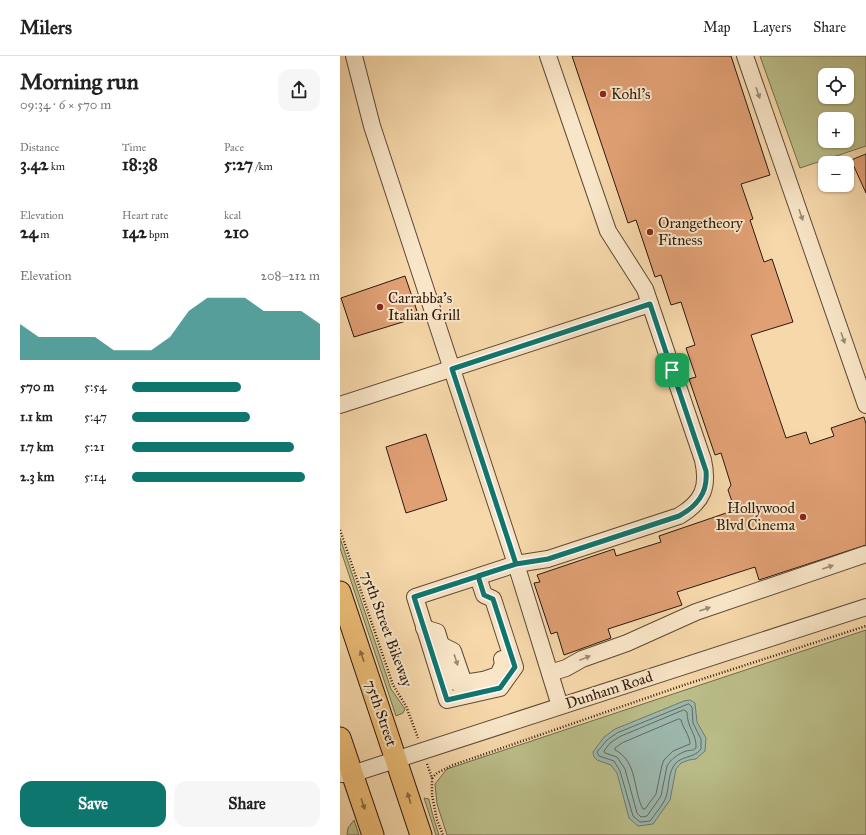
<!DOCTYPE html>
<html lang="en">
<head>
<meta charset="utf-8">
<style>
  :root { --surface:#fff; --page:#f6f6f6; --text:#222; --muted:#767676; --line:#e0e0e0; --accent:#0f766e }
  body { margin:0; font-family:"IM FELL Great Primer",serif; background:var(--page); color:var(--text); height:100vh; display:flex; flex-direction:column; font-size:15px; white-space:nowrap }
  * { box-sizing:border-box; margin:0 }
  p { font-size:13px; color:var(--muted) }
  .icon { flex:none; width:22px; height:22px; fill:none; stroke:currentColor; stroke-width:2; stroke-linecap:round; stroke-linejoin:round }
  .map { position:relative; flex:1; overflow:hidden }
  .panel { display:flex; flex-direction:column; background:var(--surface); width:340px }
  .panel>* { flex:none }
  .fabs { position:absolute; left:478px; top:12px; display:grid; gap:8px }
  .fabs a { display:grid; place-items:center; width:36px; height:36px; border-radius:8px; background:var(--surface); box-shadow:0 1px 3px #0004; font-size:20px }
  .pin { position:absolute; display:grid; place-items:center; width:34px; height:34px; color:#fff; margin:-17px; border-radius:8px; box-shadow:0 2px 6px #0006 }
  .round { display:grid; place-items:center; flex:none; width:42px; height:42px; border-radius:12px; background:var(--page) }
  .head { display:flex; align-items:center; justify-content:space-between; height:68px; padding:0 20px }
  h1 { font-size:22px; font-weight:800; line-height:30px }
  .metrics { display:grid; grid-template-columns:repeat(3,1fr); gap:6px; height:68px; padding:4px 20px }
  .metrics div { display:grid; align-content:center }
  .metrics b { font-size:17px; font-weight:800 }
  .metrics small { font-size:11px; font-weight:400 }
  .metrics p { font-size:11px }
  .chart { height:112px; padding:8px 20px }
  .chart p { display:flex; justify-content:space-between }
  .chart svg { width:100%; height:72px; margin-top:4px; fill:var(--accent); opacity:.7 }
  .cta { display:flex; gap:8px; margin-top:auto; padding:8px 20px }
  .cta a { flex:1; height:46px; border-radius:12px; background:var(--accent); color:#fff; font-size:16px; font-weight:800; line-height:46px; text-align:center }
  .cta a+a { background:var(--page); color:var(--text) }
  ul { padding:0 20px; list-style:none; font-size:13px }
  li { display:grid; grid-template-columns:64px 48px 1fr; align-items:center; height:30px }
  li i { height:10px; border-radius:5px; background:var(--accent) }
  header { display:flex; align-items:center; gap:24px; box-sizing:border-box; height:56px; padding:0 20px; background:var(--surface); border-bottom:1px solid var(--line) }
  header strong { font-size:19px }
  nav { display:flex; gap:22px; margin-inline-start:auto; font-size:14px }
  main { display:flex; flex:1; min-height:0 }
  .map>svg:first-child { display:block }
  .green { fill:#bbbf8a; stroke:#746c4c; fill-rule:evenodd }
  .water { fill:#9db9af; stroke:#70796f }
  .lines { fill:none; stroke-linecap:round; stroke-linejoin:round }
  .shore { stroke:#64695f; stroke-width:1 }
  .building { fill:#e0a074; stroke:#2c190f }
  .minor-casing { stroke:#5e4936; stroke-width:18 }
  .major-casing { stroke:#2c190f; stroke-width:23 }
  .path { stroke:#2c190f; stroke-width:2.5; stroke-dasharray:1 2; stroke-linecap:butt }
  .minor { stroke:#f9e6c8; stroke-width:16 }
  .major { stroke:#ebbc76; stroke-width:21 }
  .oneway { fill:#9d8a75 }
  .oneway2 { fill:#8c6a42 }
  .route-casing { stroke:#fff; stroke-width:8 }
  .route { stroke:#0f766e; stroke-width:5 }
  .poi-dot { fill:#8f2418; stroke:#f9e6c8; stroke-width:1.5 }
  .labels { text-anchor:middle; stroke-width:4; stroke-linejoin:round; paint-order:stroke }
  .poi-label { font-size:15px; fill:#2c190f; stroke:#f9e6c8; text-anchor:start }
  .street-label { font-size:15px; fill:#2c190f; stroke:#f9e6c8 }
</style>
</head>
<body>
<header>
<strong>Milers</strong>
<nav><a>Map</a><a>Layers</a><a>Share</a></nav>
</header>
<main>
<section class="panel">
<div class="head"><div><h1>Morning run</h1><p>09:34 · 6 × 570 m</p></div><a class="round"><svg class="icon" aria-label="share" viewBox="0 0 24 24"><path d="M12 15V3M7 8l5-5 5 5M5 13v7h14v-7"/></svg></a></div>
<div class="metrics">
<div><p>Distance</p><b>3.42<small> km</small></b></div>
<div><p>Time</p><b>18:38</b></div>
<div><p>Pace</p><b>5:27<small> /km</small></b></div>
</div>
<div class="metrics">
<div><p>Elevation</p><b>24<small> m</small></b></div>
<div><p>Heart rate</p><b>142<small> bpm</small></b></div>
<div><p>kcal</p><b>210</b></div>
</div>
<div class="chart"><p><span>Elevation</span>208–212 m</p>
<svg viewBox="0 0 160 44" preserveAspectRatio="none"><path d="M0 44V22L10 30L20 30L30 30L40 30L50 38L60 38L70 38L80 30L90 14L100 6L110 6L120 6L130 14L140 14L150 14L160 22V44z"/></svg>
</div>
<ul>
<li><b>570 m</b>5:54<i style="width:58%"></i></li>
<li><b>1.1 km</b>5:47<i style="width:63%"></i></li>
<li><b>1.7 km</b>5:21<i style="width:86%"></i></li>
<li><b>2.3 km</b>5:14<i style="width:92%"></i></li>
</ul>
<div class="cta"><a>Save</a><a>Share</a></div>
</section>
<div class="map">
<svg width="526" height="779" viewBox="0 0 526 779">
  <rect width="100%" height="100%" fill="#f6d8ab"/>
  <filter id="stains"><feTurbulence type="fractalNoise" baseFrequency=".005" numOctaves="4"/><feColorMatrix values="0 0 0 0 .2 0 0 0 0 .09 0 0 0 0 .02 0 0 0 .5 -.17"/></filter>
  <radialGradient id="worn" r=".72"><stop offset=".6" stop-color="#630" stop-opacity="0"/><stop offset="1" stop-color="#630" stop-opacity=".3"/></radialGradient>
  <!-- green -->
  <g class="green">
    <path d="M 420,0 L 526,0 L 526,90 L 460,112 ZM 485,19 L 507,19 L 507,41 L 485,41 ZM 485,63 L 507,63 L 507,85 L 485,85 Z"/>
    <path d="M 0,482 L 51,633 L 65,653 L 63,657 L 56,660 L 0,492 Z"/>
    <path d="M 526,574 L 526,779 L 107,779 L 97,748 L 95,728 L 107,713 Z"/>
    <path d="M 84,742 L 89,743 L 89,744 L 93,760 L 99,779 L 96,779 Z"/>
    <path d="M 14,764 L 19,779 L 7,779 L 8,772 Z"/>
  </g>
  <!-- water -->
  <path class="water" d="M 350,644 L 355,647 L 357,666 L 366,682 L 365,695 L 356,703 L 349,704 L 341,707 L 336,713 L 330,744 L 313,768 L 298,770 L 289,762 L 277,717 L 271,709 L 257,704 L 254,701 L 253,696 L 264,681 L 275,673 L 344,645 Z"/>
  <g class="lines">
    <!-- shore -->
    <g class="shore">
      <path d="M 349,648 L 352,651 L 353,667 L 361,683 L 361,693 C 354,703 339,699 333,711 C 328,720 329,732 326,741 C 323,749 315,758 310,765 L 300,766 L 293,760 L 280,715 L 274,705 L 259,700 L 257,696 L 267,684 L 277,677 Z"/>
      <path d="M 344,654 L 347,656 C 347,672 357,678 356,692 C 353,695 351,694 346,695 C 338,698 331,703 327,710 L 321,740 L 307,760 L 301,761 L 297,757 L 285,713 L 277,701 L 265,697 L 264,695 L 270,687 L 279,681 Z"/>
      <path d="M 339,663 L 341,664 C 343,672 350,680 350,688 L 333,695 L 324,704 L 322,709 L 316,738 L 305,753 L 303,753 C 293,736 298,705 275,694 L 275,692 L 282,687 Z"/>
    </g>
  </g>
  <!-- building -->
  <g class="building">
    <path d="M 232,0 L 391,0 L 430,119 L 401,128 L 413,163 L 410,164 L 424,206 L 432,203 L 453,266 L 411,279 L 446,382 L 466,376 L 470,388 L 494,380 L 491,372 L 524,361 L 526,368 L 526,489 L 419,524 L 415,511 L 337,536 L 342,549 L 268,573 L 271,582 L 224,599 L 217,576 L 211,578 L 194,527 L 200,526 L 197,519 L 274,493 L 276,500 L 321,486 L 319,480 L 395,454 L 388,434 L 391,429 L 381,397 L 375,399 L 349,323 L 356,321 L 346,292 L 355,289 L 341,246 L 331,249 L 321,219 L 315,221 L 296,164 L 288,167 Z"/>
    <path d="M 526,98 L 526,137 L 511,104 Z"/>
    <path d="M 65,220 L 79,261 L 14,281 L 1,242 Z"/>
    <path d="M 86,378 L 107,444 L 66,457 L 46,391 Z"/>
  </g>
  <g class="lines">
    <defs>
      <g id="minor">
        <path d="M 14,0 L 32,70 L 176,508 L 220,650"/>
        <path d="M 405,0 L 526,349"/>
        <path d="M 0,349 L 310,248"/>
        <path d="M 138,521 L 144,539 L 153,543 L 175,611 L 160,632 L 107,644 L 75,541 L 176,508 L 208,503 L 339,460 C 363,446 369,431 363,404 L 305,233 L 268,175 L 208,0"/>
        <path d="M 84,572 L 97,576 L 101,589 L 101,601 L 108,620 L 115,626 L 124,627 L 143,624 L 158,619 L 163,608 L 162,603"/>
        <path d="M 101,589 L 113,595 L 124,627"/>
        <path d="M 210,617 L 226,612 L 242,603 L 287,587 L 356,556 L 526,498"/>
        <path d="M 0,718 L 12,718 L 526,551"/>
      </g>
      <g id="major">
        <path d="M 0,536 L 81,779"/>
        <path d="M 0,682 L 33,779"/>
      </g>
    </defs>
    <!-- minor casing -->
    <use href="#minor" class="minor-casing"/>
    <!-- major casing -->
    <use href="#major" class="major-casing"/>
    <!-- path -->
    <g class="path">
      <path d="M 0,474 L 53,629 L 66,650 L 78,682"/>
      <path d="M 87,708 L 92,722 L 92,739 L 97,764 L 103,779"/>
      <path d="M 92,722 L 97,717 L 113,709 L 344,629 L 526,570"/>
    </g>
    <!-- minor -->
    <use href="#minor" class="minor"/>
    <!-- major -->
    <use href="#major" class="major"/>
  </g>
  <!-- one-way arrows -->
  <defs><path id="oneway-solid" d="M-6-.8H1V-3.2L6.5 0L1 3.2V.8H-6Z"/></defs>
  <g class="oneway">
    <use href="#oneway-solid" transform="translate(418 37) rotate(71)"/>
    <use href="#oneway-solid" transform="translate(461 159) rotate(71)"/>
    <use href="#oneway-solid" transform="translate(503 282) rotate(71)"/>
    <use href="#oneway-solid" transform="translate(488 511) rotate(-19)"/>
    <use href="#oneway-solid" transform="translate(365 553) rotate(-19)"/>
    <use href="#oneway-solid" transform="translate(245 602) rotate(-22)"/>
    <use href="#oneway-solid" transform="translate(116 604) rotate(72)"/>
  </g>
  <g class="oneway2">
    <use href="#oneway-solid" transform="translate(22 600) rotate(-109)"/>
    <use href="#oneway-solid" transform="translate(69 742) rotate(-107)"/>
    <use href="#oneway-solid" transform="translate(23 748) rotate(71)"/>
  </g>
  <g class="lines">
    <defs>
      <path id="route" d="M 332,314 L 366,415 C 368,437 357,450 339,460 L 208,503 L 176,508 L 74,541 L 107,644 L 160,632 L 175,611 L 153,543 L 144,539 L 138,520 L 176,508 L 112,313 L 310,248 L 332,314"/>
    </defs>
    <!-- route casing -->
    <use href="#route" class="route-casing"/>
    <!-- route -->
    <use href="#route" class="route"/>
  </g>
  <!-- markers -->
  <g class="poi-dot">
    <circle cx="263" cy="38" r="4"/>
    <circle cx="310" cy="176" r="4"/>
    <circle cx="40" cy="251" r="4"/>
    <circle cx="463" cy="461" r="4"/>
  </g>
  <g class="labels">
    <!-- poi labels -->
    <g class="poi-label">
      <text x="271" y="43">Kohl's</text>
      <text x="318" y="172">Orangetheory<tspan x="318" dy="17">Fitness</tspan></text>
      <text x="48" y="247">Carrabba's<tspan x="48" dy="17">Italian Grill</tspan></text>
      <text x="455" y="457" text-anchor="end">Hollywood<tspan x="455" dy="17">Blvd Cinema</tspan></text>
    </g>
    <!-- street labels -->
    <g class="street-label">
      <text transform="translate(47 573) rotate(70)" y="5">75th Street Bikeway</text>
      <text transform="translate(269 634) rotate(-18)" y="5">Dunham Road</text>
      <text transform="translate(41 657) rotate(71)" y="5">75th Street</text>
    </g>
  </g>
  <rect width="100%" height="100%" filter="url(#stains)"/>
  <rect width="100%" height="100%" fill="url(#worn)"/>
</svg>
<div class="fabs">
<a><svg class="icon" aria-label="locate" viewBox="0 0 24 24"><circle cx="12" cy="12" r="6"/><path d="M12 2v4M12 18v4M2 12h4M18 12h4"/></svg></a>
<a>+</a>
<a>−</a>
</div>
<div class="pin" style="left:332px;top:314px;background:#1e9e55"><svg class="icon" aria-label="arrive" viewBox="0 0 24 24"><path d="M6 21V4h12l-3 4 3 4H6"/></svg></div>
</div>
</main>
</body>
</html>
